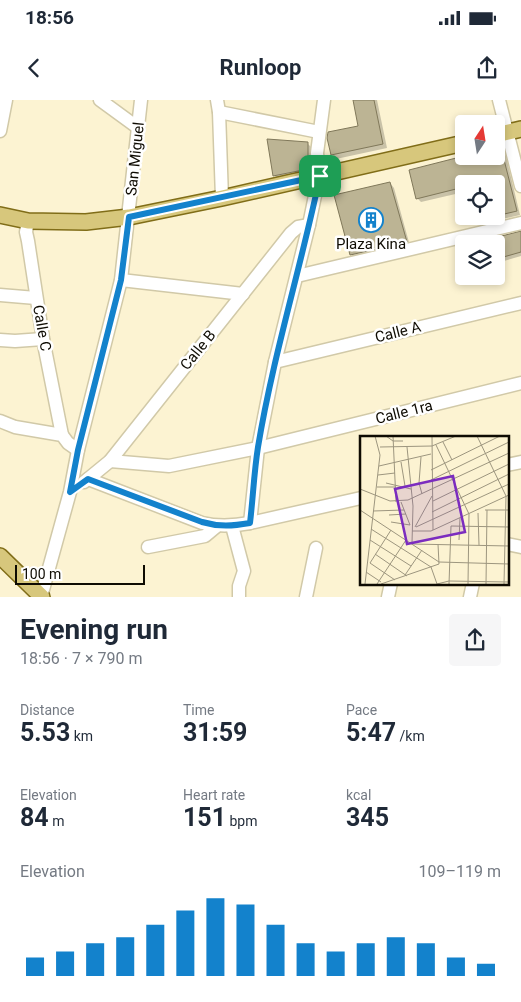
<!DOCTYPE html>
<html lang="en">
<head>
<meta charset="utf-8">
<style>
  :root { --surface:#fff; --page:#f6f6f7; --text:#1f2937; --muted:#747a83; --accent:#1382cc }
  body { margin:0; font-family:Roboto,sans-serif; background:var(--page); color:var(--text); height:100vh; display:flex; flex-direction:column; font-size:19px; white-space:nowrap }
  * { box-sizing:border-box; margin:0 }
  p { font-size:16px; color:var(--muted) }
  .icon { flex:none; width:28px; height:28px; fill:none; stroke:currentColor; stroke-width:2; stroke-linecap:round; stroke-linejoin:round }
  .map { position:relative; height:497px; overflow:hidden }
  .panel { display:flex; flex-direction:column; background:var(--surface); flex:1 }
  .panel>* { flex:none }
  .needle { width:32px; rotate:12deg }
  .fabs { position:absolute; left:455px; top:15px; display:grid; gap:10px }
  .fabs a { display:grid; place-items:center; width:50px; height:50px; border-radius:5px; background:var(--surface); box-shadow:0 2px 8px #0003; font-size:25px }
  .scale { position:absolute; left:15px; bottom:12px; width:130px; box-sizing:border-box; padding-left:5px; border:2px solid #0e0b02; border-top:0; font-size:14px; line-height:18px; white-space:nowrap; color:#0e0b02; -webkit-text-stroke:4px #fff; paint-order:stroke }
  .pin { position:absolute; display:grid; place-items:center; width:42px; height:42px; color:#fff; margin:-21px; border-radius:10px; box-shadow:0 2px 8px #0006 }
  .round { display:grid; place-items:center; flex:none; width:52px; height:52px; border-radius:5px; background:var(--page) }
  .summary { display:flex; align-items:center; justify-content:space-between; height:85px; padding:0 20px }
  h1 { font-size:28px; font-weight:700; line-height:38px }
  .stats { display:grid; grid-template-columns:repeat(3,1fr); gap:8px; height:85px; padding:5px 20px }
  .stats div { display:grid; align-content:center }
  .stats b { font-size:25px; font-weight:700 }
  .stats small { font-size:14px; font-weight:400 }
  .stats p { font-size:14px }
  .chart { height:140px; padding:10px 20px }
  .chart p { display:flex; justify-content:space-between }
  .chart svg { width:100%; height:90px; margin-top:5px; stroke:var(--accent); stroke-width:6 }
  .status { display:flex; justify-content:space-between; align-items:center; height:35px; padding:0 25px; background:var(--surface); direction:ltr }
  .status svg { height:14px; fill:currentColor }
  header { display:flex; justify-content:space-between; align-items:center; height:65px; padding:0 20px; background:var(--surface); font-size:22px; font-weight:700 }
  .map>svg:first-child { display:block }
  .shadow { fill:#0003 }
  .building { fill:#bcb494; stroke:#80785a }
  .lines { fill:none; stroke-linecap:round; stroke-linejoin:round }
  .minor-casing { stroke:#d1c9a8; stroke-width:15 }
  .major-casing { stroke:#806d18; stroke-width:18 }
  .minor { stroke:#fff; stroke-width:12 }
  .major { stroke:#d7c77c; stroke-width:15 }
  .route-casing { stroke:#fff; stroke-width:10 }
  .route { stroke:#1382cc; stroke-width:6 }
  .labels { text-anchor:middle; stroke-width:5; stroke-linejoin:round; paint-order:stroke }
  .street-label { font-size:15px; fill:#0e0b02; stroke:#fff }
  .poi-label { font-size:15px; fill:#0e0b02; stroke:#fff }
  .inset-road { fill:none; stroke:#9d967f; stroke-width:1 }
  .view { fill:#7b2cbf; fill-opacity:0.15; stroke:#7b2cbf; stroke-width:2.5 }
  .inset-edge { fill:none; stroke:#0e0b02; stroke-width:2.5 }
</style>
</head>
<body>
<div class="status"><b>18:56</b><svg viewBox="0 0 49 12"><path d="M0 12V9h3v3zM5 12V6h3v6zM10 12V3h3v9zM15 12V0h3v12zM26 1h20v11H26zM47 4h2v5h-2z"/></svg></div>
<header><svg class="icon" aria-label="back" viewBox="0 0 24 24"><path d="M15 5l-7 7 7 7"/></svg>Runloop<svg class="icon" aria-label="share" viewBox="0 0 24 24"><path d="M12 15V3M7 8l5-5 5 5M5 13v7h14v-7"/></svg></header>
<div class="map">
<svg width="521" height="497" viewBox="0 0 521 497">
  <rect width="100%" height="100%" fill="#fcf3d2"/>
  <!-- shadow -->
  <g class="shadow">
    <path d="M 354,0 L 377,0 L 387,48 L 336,59 L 332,55 L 360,27 Z"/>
    <path d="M 308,44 L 312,48 L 311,73 L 278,79 L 274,75 Z"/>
    <path d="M 501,48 L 505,52 L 520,115 L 493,121 L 489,117 L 496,116 L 496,84 L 464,84 L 464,92 L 421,102 L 417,98 L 496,56 Z"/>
    <path d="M 390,83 L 394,88 L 410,146 L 355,159 L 351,154 Z"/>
    <path d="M 521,132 L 521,156 L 504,161 L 501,158 L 496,139 Z"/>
  </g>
  <!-- building -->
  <g class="building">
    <path d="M 353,0 L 374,0 L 383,44 L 331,55 L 327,38 L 328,32 L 358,26 Z"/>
    <path d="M 267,39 L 308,42 L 308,69 L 273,76 Z"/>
    <path d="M 496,44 L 500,44 L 517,111 L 496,116 L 496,79 L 478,84 L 464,84 L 464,87 L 416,99 L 409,70 L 464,56 L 496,56 Z"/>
    <path d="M 390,82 L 407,142 L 350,155 L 334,95 Z"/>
    <path d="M 521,131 L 521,152 L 500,158 L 494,138 Z"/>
  </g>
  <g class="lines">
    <defs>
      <g id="minor">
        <path d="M 100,0 L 137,27"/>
        <path d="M 217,0 L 219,12 L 222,98"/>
        <path d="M 499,0 L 521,86"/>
        <path d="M 219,12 L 319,32"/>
        <path d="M 0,31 L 6,0"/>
        <path d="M 28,121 L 26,132 L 28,141 L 43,239 L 62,335"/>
        <path d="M 297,176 L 521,123"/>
        <path d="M 121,180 L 243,194"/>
        <path d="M 0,195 L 36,198"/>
        <path d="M 0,240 L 15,241 L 43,239"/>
        <path d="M 275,262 L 521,203"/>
        <path d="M 0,321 L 15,327 L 62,335 L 68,343 L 78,350"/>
        <path d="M 110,361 L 169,366 L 258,348 L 521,283"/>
        <path d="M 507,365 L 521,362"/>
        <path d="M 88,379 L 110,361 L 291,133 L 298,127 L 309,125"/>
        <path d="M 84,382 L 88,379 L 202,423 C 219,427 233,426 250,423 L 361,398"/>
        <path d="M 250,423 L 258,348 L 275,262 L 309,125 L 319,76 L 317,53 L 324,0"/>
        <path d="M 232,426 L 244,471 L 239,486 L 239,497"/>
        <path d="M 507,444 L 521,447"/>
        <path d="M 148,447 L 205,436 L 217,426"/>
        <path d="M 41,497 L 70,392 L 78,350 L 121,180 L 141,0"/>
        <path d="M 306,497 L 316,448"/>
        <path d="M 388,497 L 391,483"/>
        <path d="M 470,497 L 473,483"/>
      </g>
      <g id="major">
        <path d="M 496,35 L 521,29"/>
        <path d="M 0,115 L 28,121 L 86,122 L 129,117 L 222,98 L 464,43"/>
        <path d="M 0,456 L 42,497"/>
      </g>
    </defs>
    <!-- minor casing -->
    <use href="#minor" class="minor-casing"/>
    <!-- major casing -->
    <use href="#major" class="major-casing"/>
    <!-- minor -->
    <use href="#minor" class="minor"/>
    <!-- major -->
    <use href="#major" class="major"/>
  </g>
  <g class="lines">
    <defs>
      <path id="route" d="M 320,76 C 301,167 273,256 258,347 C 254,372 253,398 250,423 C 233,426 219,427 202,422 L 88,379 L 70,392 L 78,350 L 121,180 L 129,117 Z"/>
    </defs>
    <!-- route casing -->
    <use href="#route" class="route-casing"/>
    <!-- route -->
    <use href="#route" class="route"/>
  </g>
  <!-- icons -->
  <defs>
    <symbol id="building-ring" viewBox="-11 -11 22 22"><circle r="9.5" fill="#fff" stroke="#1382cc" stroke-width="1.5"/><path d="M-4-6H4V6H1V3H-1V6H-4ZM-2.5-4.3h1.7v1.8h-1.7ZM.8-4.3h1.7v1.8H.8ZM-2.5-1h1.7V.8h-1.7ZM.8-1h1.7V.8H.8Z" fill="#1382cc"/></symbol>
  </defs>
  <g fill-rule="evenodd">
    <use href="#building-ring" x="357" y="106" width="28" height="28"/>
  </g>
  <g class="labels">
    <!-- street labels -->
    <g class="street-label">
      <text transform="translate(135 59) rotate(-84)" y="5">San Miguel</text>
      <text transform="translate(42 228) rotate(80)" y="5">Calle C</text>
      <text transform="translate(398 232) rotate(-14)" y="5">Calle A</text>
      <text transform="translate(198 250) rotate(-51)" y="5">Calle B</text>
      <text transform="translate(404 312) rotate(-14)" y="5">Calle 1ra</text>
    </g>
    <!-- poi labels -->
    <g class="poi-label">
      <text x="371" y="149">Plaza Kina</text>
    </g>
  </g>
  <!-- overview -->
  <g transform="translate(360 336)">
    <rect width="149" height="149" fill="#fcf3d2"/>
    <path class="inset-road" d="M 26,0 L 33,5 L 43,5M 33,0 L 36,66M 72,0 L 73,94M 117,0 L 146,60 L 144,148M 83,6 L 92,24M 76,9 L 109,78 L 108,148M 20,11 L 72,10 L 96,0M 47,11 L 53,70 L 52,107M 61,21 L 59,47 L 62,58M 41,26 L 45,50M 19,30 L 71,18M 71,34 L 140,0M 18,39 L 35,37M 71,44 L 149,6M 26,47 L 51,53M 17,51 L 36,51M 0,53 L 30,65 L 48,64 L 149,17M 73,65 L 149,28M 41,66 L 50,89M 0,74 L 79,126 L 149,128M 125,74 L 149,74M 13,75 L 44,74M 72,76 L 149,38M 118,77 L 119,109M 29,79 L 46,78M 31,86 L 50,89M 55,91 L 72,60M 56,91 L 149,48M 11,93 L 71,131 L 77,148M 31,94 L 10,127 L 35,144M 52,95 L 71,95 L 149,59M 10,104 L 51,130M 99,104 L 100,82M 52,108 L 149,110M 15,118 L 47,140M 6,136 L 21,146M 45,139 L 62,114M 5,148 L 20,19 L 15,0M 17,148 L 46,104M 21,148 L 79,128 L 78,108M 77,148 L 89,145 L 149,146M 89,148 L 91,90 L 149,91M 126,148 L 127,74"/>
    <path class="view" d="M 93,40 L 105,96 L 47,108 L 35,53 Z"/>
    <rect width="149" height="149" class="inset-edge"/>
  </g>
</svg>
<div class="fabs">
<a><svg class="needle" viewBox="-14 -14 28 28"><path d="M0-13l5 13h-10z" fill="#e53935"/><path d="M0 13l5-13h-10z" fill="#747a83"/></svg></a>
<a><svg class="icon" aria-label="locate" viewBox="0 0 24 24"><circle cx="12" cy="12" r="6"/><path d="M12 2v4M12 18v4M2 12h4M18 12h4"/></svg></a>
<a><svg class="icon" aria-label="layers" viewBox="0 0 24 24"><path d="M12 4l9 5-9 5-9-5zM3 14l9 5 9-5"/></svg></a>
</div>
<div class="scale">100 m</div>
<div class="pin" style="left:320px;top:76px;background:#1e9e55"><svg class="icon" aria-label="arrive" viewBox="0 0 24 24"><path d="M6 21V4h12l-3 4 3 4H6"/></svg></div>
</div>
<section class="panel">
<div class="summary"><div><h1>Evening run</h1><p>18:56 · 7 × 790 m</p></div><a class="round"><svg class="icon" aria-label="share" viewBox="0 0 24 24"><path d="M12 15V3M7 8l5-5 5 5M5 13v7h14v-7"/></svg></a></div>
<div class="stats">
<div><p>Distance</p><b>5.53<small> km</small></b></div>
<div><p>Time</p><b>31:59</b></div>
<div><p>Pace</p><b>5:47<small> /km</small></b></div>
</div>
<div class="stats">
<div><p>Elevation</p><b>84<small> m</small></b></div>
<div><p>Heart rate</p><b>151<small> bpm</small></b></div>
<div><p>kcal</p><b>345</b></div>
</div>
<div class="chart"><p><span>Elevation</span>109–119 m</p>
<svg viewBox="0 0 160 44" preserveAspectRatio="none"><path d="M5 44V35M15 44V32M25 44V28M35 44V25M45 44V19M55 44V12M65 44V6M75 44V9M85 44V19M95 44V28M105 44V32M115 44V28M125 44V25M135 44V28M145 44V35M155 44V38"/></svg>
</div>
</section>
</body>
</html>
